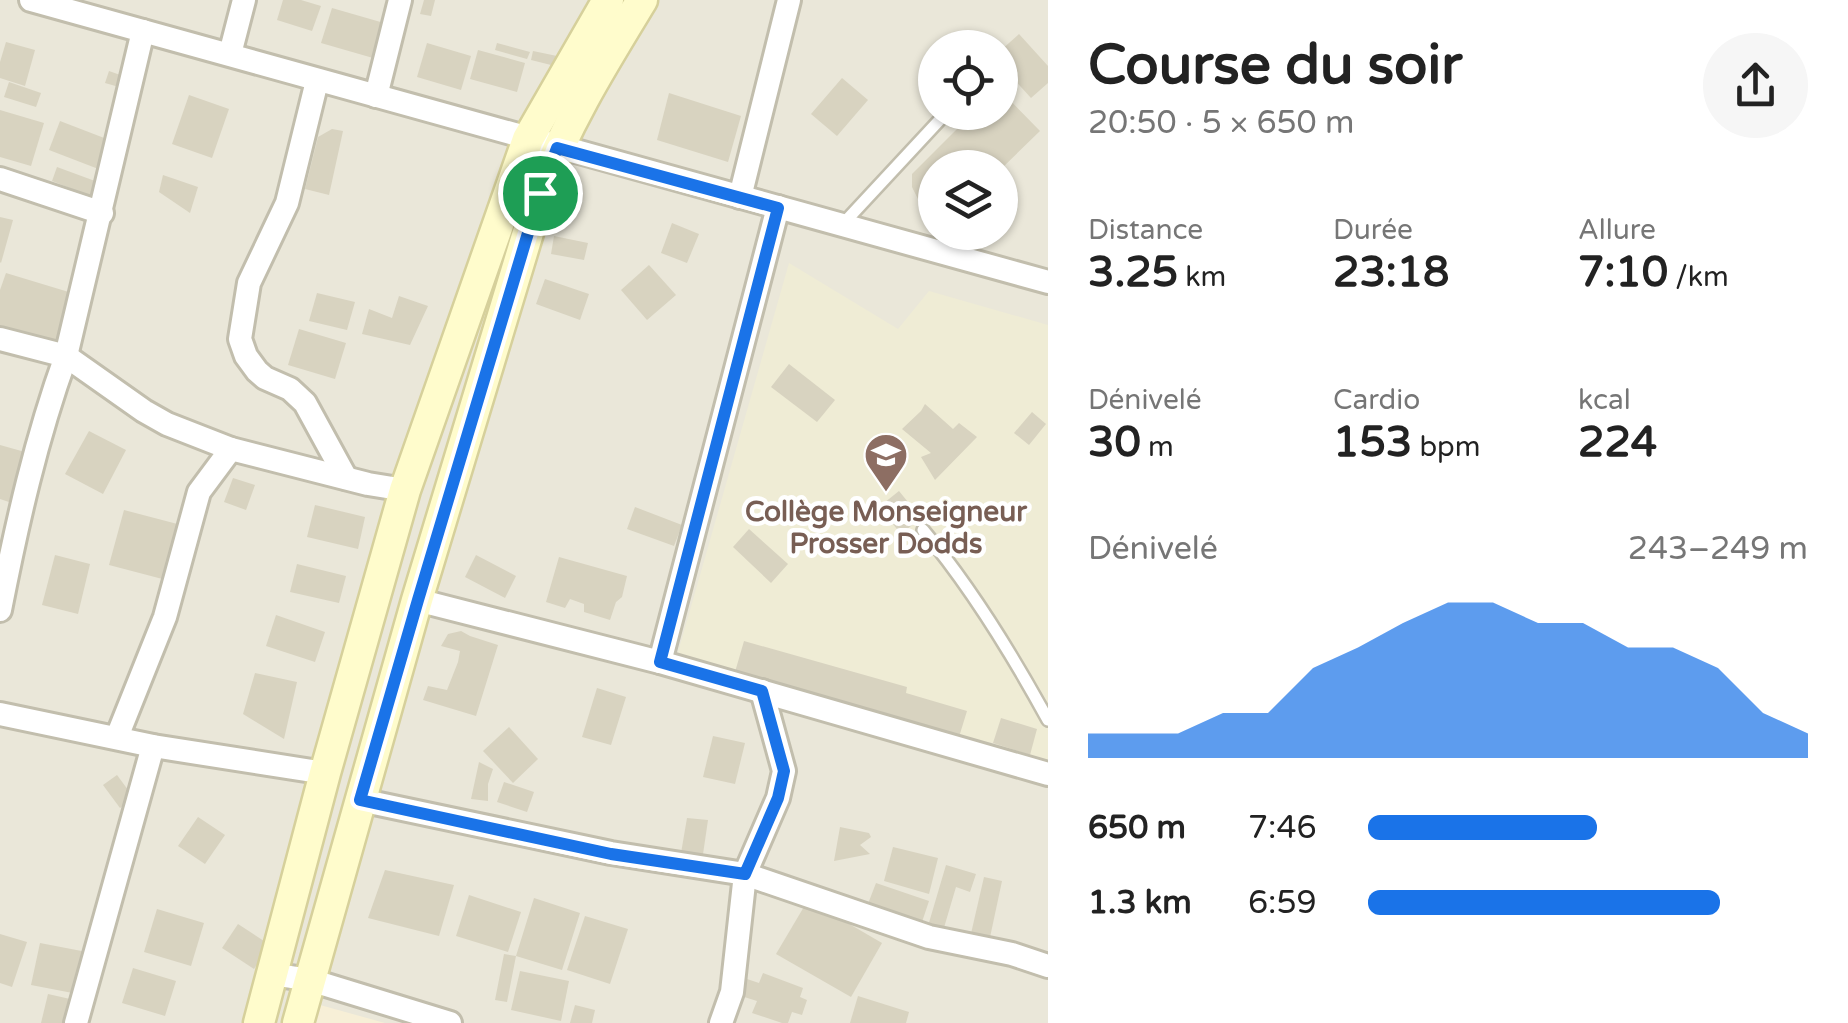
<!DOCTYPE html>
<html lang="fr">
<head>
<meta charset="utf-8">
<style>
  :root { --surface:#fff; --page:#f6f6f6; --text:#222; --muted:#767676; --accent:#1a73e8 }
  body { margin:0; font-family:"Varela Round",sans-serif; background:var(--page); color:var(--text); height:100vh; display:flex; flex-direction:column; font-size:38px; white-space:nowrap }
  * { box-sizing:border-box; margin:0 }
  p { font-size:32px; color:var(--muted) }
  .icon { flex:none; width:55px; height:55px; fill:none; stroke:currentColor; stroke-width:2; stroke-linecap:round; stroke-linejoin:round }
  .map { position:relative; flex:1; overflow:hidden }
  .panel { display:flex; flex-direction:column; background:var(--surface); width:800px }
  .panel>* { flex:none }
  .buttons { position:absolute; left:918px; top:30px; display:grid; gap:20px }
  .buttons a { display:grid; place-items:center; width:100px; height:100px; border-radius:50%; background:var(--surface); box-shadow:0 2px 8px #0004; font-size:50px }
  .pin { position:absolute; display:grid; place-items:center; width:85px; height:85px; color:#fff; margin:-42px; border:5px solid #fff; border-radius:50%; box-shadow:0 2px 10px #0007 }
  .round { display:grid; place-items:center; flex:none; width:105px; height:105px; border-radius:52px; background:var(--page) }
  .overview { display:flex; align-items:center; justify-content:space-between; height:170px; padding:0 40px }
  h1 { font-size:55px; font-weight:700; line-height:75px }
  .stats { display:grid; grid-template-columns:repeat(3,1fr); gap:15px; height:170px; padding:10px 40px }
  .stats div { display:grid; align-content:center }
  .stats b { font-size:42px; font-weight:700 }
  .stats small { font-size:28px; font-weight:400 }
  .stats p { font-size:28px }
  .chart { height:280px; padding:20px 40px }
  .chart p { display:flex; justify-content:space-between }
  .chart svg { width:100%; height:180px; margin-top:10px; fill:var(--accent); opacity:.7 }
  ul { padding:0 40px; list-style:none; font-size:32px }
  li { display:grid; grid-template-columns:160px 120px 1fr; align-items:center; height:75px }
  li i { height:25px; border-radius:12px; background:var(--accent) }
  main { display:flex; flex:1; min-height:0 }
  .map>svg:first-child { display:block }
  .residential { fill:#eae7d9; fill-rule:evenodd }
  .commercial { fill:#f7efd7 }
  .education { fill:#efecd5 }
  .building { fill:#d8d3c0 }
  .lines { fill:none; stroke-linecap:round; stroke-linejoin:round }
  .lane-casing { stroke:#c2bead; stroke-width:16 }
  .street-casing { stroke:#c2bead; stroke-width:28 }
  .secondary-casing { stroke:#d6d09b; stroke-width:35 }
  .lane { stroke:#fff; stroke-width:11 }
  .street { stroke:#fff; stroke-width:22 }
  .secondary { stroke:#fffccc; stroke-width:30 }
  .route-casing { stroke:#fff; stroke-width:20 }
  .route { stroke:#1a73e8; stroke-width:12 }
  .labels { text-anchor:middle; stroke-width:9; stroke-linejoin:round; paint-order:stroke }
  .education-label { font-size:28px; font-weight:bold; fill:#785e54; stroke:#fff }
</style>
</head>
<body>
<main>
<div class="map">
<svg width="1048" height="1023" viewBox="0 0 1048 1023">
  <rect width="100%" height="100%" fill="#f6f4eb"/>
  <!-- residential -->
  <path class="residential" d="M 0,0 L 1048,0 L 1048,1023 L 0,1023 ZM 935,48 L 1000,48 L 1000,112 L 935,112 ZM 935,168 L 1000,168 L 1000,232 L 935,232 Z"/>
  <!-- commercial -->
  <path class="commercial" d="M 320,1005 L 385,1023 L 315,1023 Z"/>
  <!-- education -->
  <path class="education" d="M 789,263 L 898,329 L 929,291 L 1048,325 L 1048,768 L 1031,762 L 1029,755 L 993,743 L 959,737 L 677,656 Z"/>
  <!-- building -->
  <g class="building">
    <path d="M 283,0 L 301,0 L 321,6 L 312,31 L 277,20 Z"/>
    <path d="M 424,0 L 435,0 L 431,16 L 420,14 Z"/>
    <path d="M 332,8 L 384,23 L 373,58 L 321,43 Z"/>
    <path d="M 1019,34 L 1048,66 L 1048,83 L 1031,98 L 1000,64 L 1000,51 Z"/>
    <path d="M 6,42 L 35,50 L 25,86 L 0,78 L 0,62 Z"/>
    <path d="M 427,43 L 471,56 L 461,90 L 417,77 Z"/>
    <path d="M 497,43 L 530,52 L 527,59 L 495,50 Z"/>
    <path d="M 478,50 L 525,63 L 517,92 L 470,79 Z"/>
    <path d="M 533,51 L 557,56 L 555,66 L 531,60 Z"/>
    <path d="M 109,71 L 123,76 L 119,87 L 105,83 Z"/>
    <path d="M 842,78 L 868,100 L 837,136 L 811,114 Z"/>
    <path d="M 9,82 L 41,93 L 36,107 L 4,97 Z"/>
    <path d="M 1000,90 L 1040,131 L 1002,168 L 935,168 L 935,213 L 927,210 L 919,201 L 912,187 L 912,174 L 974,112 L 1000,112 Z"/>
    <path d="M 669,93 L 741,116 L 728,162 L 657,140 Z"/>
    <path d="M 189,95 L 229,109 L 212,158 L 172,144 Z"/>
    <path d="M 0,110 L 44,123 L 31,166 L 0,157 Z"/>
    <path d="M 60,121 L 112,141 L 101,170 L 49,150 Z"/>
    <path d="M 332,129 L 343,131 L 329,195 L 305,189 L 318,137 Z"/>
    <path d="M 57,167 L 95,181 L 90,196 L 52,181 Z"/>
    <path d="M 163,175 L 198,187 L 190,213 L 159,192 Z"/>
    <path d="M 0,217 L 13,220 L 1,263 L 0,262 Z"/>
    <path d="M 672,223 L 699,234 L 687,263 L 661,253 Z"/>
    <path d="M 554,236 L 588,243 L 584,260 L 551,254 Z"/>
    <path d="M 649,265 L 676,295 L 647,320 L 621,290 Z"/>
    <path d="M 6,273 L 72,293 L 56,345 L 0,328 L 0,290 Z"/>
    <path d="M 545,279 L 589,294 L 580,320 L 536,304 Z"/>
    <path d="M 317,293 L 355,302 L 347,330 L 309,321 Z"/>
    <path d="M 399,296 L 428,306 L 410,345 L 362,334 L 369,309 L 392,318 Z"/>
    <path d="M 299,329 L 346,343 L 335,379 L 288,365 Z"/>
    <path d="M 789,364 L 835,400 L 817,422 L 771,387 Z"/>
    <path d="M 925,404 L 953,429 L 959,423 L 977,437 L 935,480 L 921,457 L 931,453 L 902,429 L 921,411 Z"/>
    <path d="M 1032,412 L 1046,424 L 1029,445 L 1014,433 Z"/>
    <path d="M 89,431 L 126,450 L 103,494 L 65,474 Z"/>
    <path d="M 0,445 L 25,452 L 9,502 L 0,499 Z"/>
    <path d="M 233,478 L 255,485 L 246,510 L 224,502 Z"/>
    <path d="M 899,491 L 921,518 L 901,534 L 879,507 Z"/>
    <path d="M 315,505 L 365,517 L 358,549 L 307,537 Z"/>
    <path d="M 635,507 L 682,525 L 674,546 L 627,529 Z"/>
    <path d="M 124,510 L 185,526 L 170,581 L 109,565 Z"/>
    <path d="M 749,529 L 788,564 L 771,583 L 733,547 Z"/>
    <path d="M 55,555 L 90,564 L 78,614 L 42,605 Z"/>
    <path d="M 476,555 L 516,576 L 505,598 L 465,577 Z"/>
    <path d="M 559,557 L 627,576 L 622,597 L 616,602 L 610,620 L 584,612 L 584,604 L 570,599 L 565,608 L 546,602 Z"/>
    <path d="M 297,564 L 346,576 L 339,603 L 290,592 Z"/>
    <path d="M 276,615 L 325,632 L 315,662 L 266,646 Z"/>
    <path d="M 461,631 L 470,636 L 498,645 L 476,716 L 423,700 L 428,686 L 447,690 L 458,662 L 460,651 L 441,646 L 448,634 Z"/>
    <path d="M 744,641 L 907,687 L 906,693 L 967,711 L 959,737 L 735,672 Z"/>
    <path d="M 255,673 L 297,682 L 284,739 L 243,714 Z"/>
    <path d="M 597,688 L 626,697 L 611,745 L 582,737 Z"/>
    <path d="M 1001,718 L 1037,729 L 1030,755 L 993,743 Z"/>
    <path d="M 509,727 L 538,759 L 513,783 L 483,751 Z"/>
    <path d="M 713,736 L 745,743 L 735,784 L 703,777 Z"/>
    <path d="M 479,762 L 493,769 L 488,784 L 488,801 L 471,799 Z"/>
    <path d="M 117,775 L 134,798 L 120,808 L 103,785 Z"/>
    <path d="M 504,782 L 534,792 L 527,812 L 497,802 Z"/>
    <path d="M 198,817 L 225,835 L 205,864 L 178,846 Z"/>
    <path d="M 687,818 L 708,820 L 702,861 L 680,859 Z"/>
    <path d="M 840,827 L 869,833 L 871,837 L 860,845 L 870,854 L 834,861 Z"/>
    <path d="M 893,847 L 938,858 L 929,894 L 884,881 Z"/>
    <path d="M 946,865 L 976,874 L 970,892 L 956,887 L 943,931 L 928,926 Z"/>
    <path d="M 385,870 L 454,885 L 439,936 L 368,918 Z"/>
    <path d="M 984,877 L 1002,881 L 989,942 L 970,938 Z"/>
    <path d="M 876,883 L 929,901 L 920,928 L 866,909 Z"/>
    <path d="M 469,895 L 521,912 L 508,952 L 456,936 Z"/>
    <path d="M 534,898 L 580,913 L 562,970 L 516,956 L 507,1002 L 495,1000 L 504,954 L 516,956 Z"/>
    <path d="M 808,900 L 882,943 L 851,997 L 776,954 Z"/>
    <path d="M 157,909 L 204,923 L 191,966 L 144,952 Z"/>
    <path d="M 585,916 L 628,929 L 610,984 L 567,970 Z"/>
    <path d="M 238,924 L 270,945 L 254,969 L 222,948 Z"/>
    <path d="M 0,934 L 27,942 L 12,987 L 0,983 Z"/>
    <path d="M 40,943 L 92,953 L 83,995 L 31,985 Z"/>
    <path d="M 133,968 L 176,981 L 165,1016 L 122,1003 Z"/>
    <path d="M 520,971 L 569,981 L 561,1021 L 511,1010 Z"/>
    <path d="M 763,973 L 803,988 L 800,997 L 807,1000 L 802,1015 L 792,1012 L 788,1023 L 782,1023 L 752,1013 L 757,1001 L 741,996 L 747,979 L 759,983 Z"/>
    <path d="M 48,994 L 79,1001 L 73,1023 L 41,1023 Z"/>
    <path d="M 858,996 L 909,1012 L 906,1023 L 850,1023 Z"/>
    <path d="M 575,1005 L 595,1010 L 592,1023 L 570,1023 Z"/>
  </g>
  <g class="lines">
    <defs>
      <g id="lane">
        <path d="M 842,225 L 947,112"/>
        <path d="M 923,530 C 970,586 1013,656 1048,720"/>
      </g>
      <g id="street">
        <path d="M 31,0 L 1048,282"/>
        <path d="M 230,54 L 244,0"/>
        <path d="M 317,81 L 287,203 L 249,283 L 240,339 L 246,356 L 257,371 L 265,378 L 290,389 L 305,403 L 346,478"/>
        <path d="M 376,96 L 400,0"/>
        <path d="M 0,179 L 102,213"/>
        <path d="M 740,197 L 789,0"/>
        <path d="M 0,339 L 66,356 L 144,411 L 167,424 L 231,449 L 368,484 L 405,490"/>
        <path d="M 417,600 L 660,662 L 1048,774"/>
        <path d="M 0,610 C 17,523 36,439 66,356 L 143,31"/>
        <path d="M 660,662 L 778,207"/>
        <path d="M 0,714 L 153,746 L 325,773"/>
        <path d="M 117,737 L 165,617 L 199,492 L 231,449"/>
        <path d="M 360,800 L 611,853 L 745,874 L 929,937 L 1012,954 L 1048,966"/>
        <path d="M 272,974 L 310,980 L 450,1023"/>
        <path d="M 76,1023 L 153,746"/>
        <path d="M 721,1023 L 732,992 L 745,874 L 778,798 L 784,771 L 762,691"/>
      </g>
      <g id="secondary">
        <path d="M 259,1023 L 325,773 L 405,490 L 528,139 L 608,0"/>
        <path d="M 298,1023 L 417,600 L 540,193 C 566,123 603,64 642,0"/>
      </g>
    </defs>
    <!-- lane casing -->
    <use href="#lane" class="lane-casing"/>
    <!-- street casing -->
    <use href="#street" class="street-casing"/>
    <!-- secondary casing -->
    <use href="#secondary" class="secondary-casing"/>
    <!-- lane -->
    <use href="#lane" class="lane"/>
    <!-- street -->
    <use href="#street" class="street"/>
    <!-- secondary -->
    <use href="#secondary" class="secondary"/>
  </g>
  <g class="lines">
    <defs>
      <path id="route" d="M 557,148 L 778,208 L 660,662 L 762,691 L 784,771 L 778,798 L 745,874 L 611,854 L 360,800 L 418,600 L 540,193 Z"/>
    </defs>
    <!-- route casing -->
    <use href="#route" class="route-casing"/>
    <!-- route -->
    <use href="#route" class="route"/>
  </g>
  <!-- icons -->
  <defs>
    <symbol id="school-pin" viewBox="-11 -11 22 30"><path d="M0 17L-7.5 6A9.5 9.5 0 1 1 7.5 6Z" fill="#8d6e63" stroke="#fff"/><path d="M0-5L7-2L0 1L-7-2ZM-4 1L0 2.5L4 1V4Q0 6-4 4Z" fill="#fff"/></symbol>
  </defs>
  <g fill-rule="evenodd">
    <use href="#school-pin" x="861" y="430" width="50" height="68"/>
  </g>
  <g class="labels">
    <!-- education labels -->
    <g class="education-label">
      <text x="886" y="521">Collège Monseigneur<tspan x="886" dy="32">Prosser Dodds</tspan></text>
    </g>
  </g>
</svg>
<div class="buttons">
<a><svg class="icon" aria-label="locate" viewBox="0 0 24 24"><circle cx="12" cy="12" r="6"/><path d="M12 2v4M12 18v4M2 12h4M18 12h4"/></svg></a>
<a><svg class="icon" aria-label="layers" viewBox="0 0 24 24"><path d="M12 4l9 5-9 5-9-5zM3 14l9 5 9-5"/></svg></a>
</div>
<div class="pin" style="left:540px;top:193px;background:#1e9e55"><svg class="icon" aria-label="arrive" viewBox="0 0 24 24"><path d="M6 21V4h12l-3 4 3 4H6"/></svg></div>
</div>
<section class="panel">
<div class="overview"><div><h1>Course du soir</h1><p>20:50 · 5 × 650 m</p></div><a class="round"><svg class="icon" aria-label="share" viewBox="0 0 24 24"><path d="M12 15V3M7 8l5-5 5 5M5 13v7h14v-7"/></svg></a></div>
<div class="stats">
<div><p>Distance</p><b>3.25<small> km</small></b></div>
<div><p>Durée</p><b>23:18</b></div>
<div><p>Allure</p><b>7:10<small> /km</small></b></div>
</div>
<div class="stats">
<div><p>Dénivelé</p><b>30<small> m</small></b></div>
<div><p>Cardio</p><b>153<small> bpm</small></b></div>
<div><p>kcal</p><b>224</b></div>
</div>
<div class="chart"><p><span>Dénivelé</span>243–249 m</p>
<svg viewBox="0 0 160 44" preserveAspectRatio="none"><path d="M0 44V38L10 38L20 38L30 33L40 33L50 22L60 17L70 11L80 6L90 6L100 11L110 11L120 17L130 17L140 22L150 33L160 38V44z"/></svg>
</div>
<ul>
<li><b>650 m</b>7:46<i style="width:52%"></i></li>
<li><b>1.3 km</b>6:59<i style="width:80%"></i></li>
</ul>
</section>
</main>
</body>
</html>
